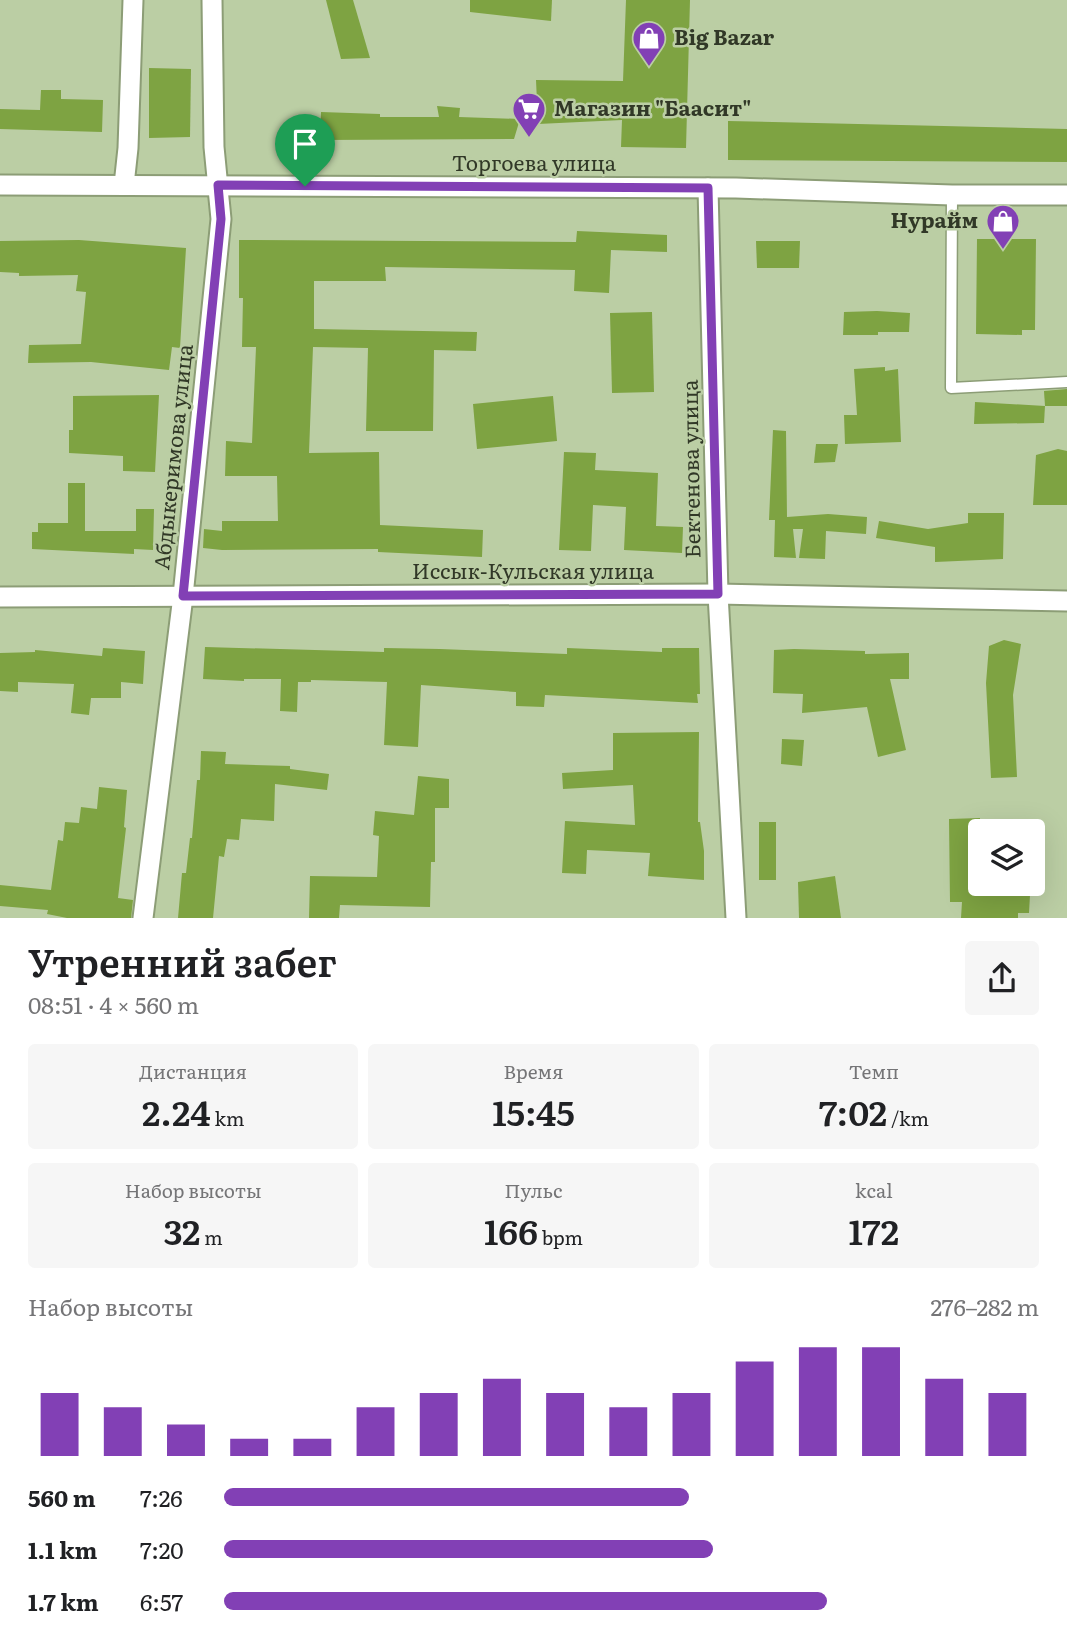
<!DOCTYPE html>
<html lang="ru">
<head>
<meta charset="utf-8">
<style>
  :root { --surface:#fff; --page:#f6f6f6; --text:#202124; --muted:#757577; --accent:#8240b5 }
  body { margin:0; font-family:Literata,serif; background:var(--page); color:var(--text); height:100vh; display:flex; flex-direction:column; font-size:26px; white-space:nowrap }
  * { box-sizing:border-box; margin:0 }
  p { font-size:23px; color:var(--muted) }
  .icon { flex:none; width:38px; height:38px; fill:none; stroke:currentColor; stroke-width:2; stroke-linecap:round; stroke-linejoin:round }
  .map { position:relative; height:918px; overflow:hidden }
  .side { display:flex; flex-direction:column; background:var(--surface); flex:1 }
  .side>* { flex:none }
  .controls { position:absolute; left:968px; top:819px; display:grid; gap:14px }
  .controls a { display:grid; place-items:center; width:77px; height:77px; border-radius:7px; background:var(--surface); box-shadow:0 7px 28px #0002; font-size:35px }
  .pin { position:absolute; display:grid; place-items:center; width:60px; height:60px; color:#fff; margin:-72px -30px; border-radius:50% 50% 50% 0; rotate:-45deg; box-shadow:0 0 7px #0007 }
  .pin .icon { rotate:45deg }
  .round { display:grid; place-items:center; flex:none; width:74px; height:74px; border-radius:7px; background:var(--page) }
  .headline { display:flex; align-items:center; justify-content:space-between; height:119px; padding:0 28px }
  h1 { font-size:38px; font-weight:600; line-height:52px }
  .figures { display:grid; grid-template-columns:repeat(3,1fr); gap:10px; height:119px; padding:7px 28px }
  .figures div { display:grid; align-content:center; border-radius:7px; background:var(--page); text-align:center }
  .figures b { font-size:35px; font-weight:600 }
  .figures small { font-size:19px; font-weight:400 }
  .figures p { font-size:19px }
  .chart { height:196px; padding:14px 28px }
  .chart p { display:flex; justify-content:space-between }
  .chart svg { width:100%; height:126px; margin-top:7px; stroke:var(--accent); stroke-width:6 }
  ul { padding:0 28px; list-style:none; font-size:23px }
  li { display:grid; grid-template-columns:112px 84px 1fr; align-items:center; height:52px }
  li i { height:18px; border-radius:9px; background:var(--accent) }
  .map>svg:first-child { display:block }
  .building { fill:#7ea342 }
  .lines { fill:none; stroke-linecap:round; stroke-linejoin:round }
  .lane-casing { stroke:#8c9d76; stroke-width:13 }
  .street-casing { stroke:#8c9d76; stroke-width:23 }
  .lane { stroke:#fff; stroke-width:10 }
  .street { stroke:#fff; stroke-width:19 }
  .route-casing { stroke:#fff; stroke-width:14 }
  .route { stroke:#8240b5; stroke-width:9 }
  .labels { text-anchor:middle; stroke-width:5; stroke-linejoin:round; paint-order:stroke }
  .poi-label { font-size:21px; font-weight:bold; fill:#313827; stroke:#bbcea4; text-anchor:start }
  .street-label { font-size:21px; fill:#313827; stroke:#bbcea4 }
</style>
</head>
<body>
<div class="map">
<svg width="1067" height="918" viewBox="0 0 1067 918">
  <rect width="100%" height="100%" fill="#bbcea4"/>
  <!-- building -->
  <g class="building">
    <path d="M 326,0 L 353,0 L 370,58 L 341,59 Z"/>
    <path d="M 470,0 L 552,0 L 551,21 L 470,12 Z"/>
    <path d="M 626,0 L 690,0 L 686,148 L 621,147 L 622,120 L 538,124 L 536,80 L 623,81 Z"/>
    <path d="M 149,68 L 191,69 L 190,137 L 149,138 Z"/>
    <path d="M 41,90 L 61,90 L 61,99 L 103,100 L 102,132 L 0,129 L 0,109 L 40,110 Z"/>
    <path d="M 437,106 L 460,108 L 459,117 L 520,119 L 514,139 L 320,140 L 321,112 L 380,114 L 380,117 L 439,117 Z"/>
    <path d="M 728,121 L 1067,129 L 1067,162 L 728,160 Z"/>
    <path d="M 577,231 L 667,235 L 667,252 L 611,250 L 609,293 L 574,291 L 575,270 L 385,267 L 386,281 L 314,281 L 314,329 L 477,332 L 476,351 L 434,350 L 433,431 L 366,431 L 368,348 L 313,347 L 309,453 L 379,452 L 380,525 L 483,530 L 482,557 L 378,552 L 378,549 L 222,550 L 203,548 L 204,529 L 222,531 L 222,521 L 278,521 L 277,476 L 225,476 L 226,441 L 252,443 L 256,347 L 242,347 L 243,298 L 239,298 L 239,240 L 576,242 Z"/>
    <path d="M 977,239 L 1036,239 L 1035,330 L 1022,330 L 1022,335 L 976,334 Z"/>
    <path d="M 79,240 L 186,248 L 180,348 L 172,347 L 169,370 L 91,362 L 28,363 L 29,345 L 81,344 L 86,292 L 76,291 L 78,275 L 19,276 L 19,273 L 0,272 L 0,241 Z"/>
    <path d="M 756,241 L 800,241 L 799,268 L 757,268 Z"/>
    <path d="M 877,311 L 910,313 L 909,332 L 878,332 L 878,335 L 843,335 L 844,312 Z"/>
    <path d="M 652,312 L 654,392 L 612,393 L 610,313 Z"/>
    <path d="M 885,367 L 885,371 L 898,369 L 901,442 L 845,444 L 844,415 L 857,415 L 854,369 Z"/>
    <path d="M 1067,389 L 1067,406 L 1045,406 L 1044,391 Z"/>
    <path d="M 159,395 L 155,472 L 123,471 L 123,456 L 69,453 L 69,430 L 73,430 L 73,396 Z"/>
    <path d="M 553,396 L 557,441 L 477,449 L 473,404 Z"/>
    <path d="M 975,402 L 1045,406 L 1044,423 L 974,424 Z"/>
    <path d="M 773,430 L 786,431 L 787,517 L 828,514 L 867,517 L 866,534 L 826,531 L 825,559 L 799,558 L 803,529 L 793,529 L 796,558 L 774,557 L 775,520 L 769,520 Z"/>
    <path d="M 816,444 L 838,444 L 835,462 L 814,463 Z"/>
    <path d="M 1058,449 L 1067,451 L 1067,505 L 1033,505 L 1036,455 Z"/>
    <path d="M 564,452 L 596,453 L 595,470 L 658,473 L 656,526 L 683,527 L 682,553 L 624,550 L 626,507 L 593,505 L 591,551 L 559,550 Z"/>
    <path d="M 68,483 L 85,483 L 85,531 L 136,531 L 136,509 L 154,509 L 153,550 L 134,549 L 134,554 L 32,549 L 32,532 L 38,532 L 38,523 L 68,523 Z"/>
    <path d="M 968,513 L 1004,513 L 1003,559 L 935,562 L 935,547 L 876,538 L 879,521 L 928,529 L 968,523 Z"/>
    <path d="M 1004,640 L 1021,644 L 1013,695 L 1017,777 L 991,778 L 986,683 L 989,646 Z"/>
    <path d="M 205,647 L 384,652 L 384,648 L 440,649 L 567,654 L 567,648 L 662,652 L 662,648 L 699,648 L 700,694 L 697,694 L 698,703 L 545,695 L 544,707 L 516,706 L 516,692 L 421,685 L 418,747 L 384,745 L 387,682 L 311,680 L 311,682 L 298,682 L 297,712 L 280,711 L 281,679 L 244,679 L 244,681 L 203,679 Z"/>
    <path d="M 103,648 L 145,651 L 143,684 L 121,682 L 121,698 L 91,698 L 89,715 L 71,713 L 74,684 L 18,682 L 18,692 L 0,691 L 0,653 L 35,652 L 35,650 L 102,656 Z"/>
    <path d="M 794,649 L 865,651 L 865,654 L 909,653 L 909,679 L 890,679 L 906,750 L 878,757 L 867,707 L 802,713 L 803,694 L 773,693 L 774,650 Z"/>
    <path d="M 699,732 L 698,822 L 700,822 L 704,851 L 704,880 L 648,876 L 650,853 L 587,850 L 586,874 L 562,873 L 565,821 L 635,825 L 633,785 L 563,789 L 562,773 L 613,770 L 613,733 Z"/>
    <path d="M 782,739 L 804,740 L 802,766 L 781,764 Z"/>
    <path d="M 201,751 L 226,752 L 225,764 L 290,766 L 290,769 L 329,774 L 327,790 L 275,784 L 274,821 L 241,819 L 239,840 L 227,839 L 224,857 L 219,856 L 213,918 L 178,918 L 182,873 L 186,873 L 190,838 L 192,838 L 197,780 L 200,780 Z"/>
    <path d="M 418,776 L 449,779 L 449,808 L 435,808 L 435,862 L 431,862 L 430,907 L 340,905 L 339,918 L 309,918 L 310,876 L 377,877 L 379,836 L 373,835 L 375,811 L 414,815 Z"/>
    <path d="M 99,787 L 127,790 L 124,827 L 126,828 L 118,898 L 133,900 L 131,918 L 67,918 L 47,914 L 48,910 L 0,906 L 0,885 L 51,890 L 58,840 L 63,841 L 65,822 L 79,823 L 81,807 L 97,809 Z"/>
    <path d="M 980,818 L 980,884 L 987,884 L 987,895 L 1030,895 L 1029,913 L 1018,913 L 1018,918 L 961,918 L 962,902 L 950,902 L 949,819 Z"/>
    <rect x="759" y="822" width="17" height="58"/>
    <path d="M 835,876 L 841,918 L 799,918 L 798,882 Z"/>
  </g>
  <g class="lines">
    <defs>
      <path id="lane" d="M 952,195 L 951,388 L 1067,382"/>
      <g id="street">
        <path d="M 0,185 L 736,188 L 952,195 L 1067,195"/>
        <path d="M 124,185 L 128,148 L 133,0"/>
        <path d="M 708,188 L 718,594 L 736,918"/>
        <path d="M 0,597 L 718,594 L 1067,601"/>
        <path d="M 143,918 L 183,596 L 221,219 L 214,147 L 212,0"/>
      </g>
    </defs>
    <!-- lane casing -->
    <use href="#lane" class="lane-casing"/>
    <!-- street casing -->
    <use href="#street" class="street-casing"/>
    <!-- lane -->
    <use href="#lane" class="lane"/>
    <!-- street -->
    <use href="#street" class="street"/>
  </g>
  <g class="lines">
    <defs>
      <path id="route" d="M 218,185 L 708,188 L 718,594 L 183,596 L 221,219 Z"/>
    </defs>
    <!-- route casing -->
    <use href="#route" class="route-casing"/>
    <!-- route -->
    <use href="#route" class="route"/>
  </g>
  <!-- icons -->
  <defs>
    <symbol id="shop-pin" viewBox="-11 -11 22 30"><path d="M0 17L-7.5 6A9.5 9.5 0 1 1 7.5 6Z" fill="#8240b5" stroke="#bbcea4"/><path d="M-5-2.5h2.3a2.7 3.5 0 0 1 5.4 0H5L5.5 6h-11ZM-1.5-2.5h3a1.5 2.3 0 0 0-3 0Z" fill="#fff"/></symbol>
    <symbol id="supermarket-pin" viewBox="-11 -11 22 30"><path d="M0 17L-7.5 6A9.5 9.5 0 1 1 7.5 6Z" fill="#8240b5" stroke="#bbcea4"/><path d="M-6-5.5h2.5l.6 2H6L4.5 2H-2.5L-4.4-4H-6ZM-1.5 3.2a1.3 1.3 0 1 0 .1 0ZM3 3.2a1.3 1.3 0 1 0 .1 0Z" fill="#fff"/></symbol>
  </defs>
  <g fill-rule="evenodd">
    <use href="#shop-pin" x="630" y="19" width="38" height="52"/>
    <use href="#supermarket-pin" x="510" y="90" width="38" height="52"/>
    <use href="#shop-pin" x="984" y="202" width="38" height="52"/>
  </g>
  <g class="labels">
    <!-- poi labels -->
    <g class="poi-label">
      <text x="674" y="45">Big Bazar</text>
      <text x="554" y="116">Магазин "Баасит"</text>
      <text x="978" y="228" text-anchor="end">Нурайм</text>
    </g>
    <!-- street labels -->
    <g class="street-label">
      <text x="534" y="171">Торгоева улица</text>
      <text transform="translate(174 457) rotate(-84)" y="7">Абдыкеримова улица</text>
      <text transform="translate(692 469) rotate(-91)" y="7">Бектенова улица</text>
      <text x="533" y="579">Иссык-Кульская улица</text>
    </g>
  </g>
</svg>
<div class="controls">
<a><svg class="icon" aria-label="layers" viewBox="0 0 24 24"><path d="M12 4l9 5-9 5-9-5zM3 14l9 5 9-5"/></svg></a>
</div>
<div class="pin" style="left:305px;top:186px;background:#1e9e55"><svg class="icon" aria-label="arrive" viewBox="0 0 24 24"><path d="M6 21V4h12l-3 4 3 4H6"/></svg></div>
</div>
<section class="side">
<div class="headline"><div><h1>Утренний забег</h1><p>08:51 · 4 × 560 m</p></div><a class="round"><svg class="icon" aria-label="share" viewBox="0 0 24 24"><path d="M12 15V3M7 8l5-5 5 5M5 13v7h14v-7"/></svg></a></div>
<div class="figures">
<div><p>Дистанция</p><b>2.24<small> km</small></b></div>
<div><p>Время</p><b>15:45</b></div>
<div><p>Темп</p><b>7:02<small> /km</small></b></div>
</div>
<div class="figures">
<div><p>Набор высоты</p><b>32<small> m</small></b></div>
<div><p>Пульс</p><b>166<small> bpm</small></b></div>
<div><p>kcal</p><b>172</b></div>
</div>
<div class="chart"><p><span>Набор высоты</span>276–282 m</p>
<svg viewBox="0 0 160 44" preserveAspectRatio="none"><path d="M5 44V22M15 44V27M25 44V33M35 44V38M45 44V38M55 44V27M65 44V22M75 44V17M85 44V22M95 44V27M105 44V22M115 44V11M125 44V6M135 44V6M145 44V17M155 44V22"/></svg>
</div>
<ul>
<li><b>560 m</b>7:26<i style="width:57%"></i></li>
<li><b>1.1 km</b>7:20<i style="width:60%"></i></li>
<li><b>1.7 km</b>6:57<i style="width:74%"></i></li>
</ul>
</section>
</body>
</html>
